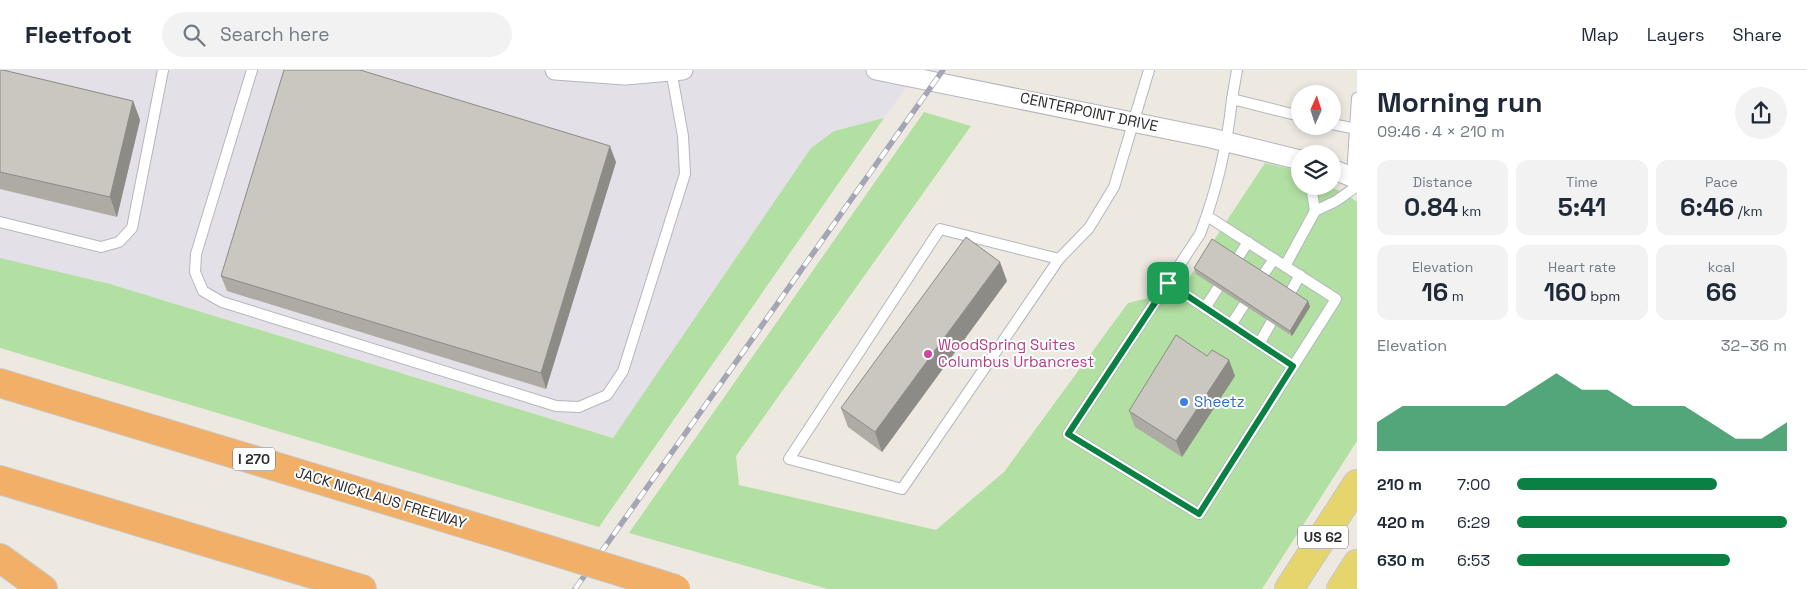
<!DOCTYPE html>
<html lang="en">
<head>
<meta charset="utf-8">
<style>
  :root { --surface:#fff; --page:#f2f2f3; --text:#1f2937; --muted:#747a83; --line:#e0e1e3; --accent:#0b8043 }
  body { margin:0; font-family:"Space Grotesk",sans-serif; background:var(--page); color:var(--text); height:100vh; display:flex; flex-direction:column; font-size:19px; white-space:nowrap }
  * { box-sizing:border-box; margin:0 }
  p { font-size:16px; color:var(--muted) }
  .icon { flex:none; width:28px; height:28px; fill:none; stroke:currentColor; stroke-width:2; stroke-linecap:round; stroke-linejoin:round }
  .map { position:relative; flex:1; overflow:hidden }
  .sheet { display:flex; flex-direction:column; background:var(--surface); width:450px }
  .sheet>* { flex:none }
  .needle { width:32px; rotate:3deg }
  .controls { position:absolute; left:1291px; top:15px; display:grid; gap:10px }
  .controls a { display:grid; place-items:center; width:50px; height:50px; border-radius:50%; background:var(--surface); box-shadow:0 2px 8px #0003; font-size:25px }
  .pin { position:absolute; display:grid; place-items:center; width:42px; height:42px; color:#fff; margin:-21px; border-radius:10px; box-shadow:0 2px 8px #0006 }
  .round { display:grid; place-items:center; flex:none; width:52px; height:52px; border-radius:26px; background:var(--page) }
  .summary { display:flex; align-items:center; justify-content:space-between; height:85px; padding:0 20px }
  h1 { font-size:28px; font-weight:700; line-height:38px }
  .figures { display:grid; grid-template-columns:repeat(3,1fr); gap:8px; height:85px; padding:5px 20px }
  .figures div { display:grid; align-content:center; border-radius:12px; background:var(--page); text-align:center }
  .figures b { font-size:25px; font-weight:700 }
  .figures small { font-size:14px; font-weight:400 }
  .figures p { font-size:14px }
  .chart { height:140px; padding:10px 20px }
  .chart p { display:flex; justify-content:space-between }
  .chart svg { width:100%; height:90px; margin-top:5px; fill:var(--accent); opacity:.7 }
  ul { padding:0 20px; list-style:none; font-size:16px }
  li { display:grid; grid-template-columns:80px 60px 1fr; align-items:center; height:38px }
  li i { height:12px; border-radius:6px; background:var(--accent) }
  header { display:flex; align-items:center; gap:30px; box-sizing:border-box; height:70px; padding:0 25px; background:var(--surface); border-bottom:1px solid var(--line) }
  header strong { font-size:24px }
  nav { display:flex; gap:28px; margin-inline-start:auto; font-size:18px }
  .search { width:350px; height:45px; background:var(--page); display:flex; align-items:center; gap:12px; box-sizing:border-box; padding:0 18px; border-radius:28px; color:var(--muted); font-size:19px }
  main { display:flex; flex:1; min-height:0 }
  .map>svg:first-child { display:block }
  .industrial { fill:#e3e0e7 }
  .green { fill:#b2dfa2 }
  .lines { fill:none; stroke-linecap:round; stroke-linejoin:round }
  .service-casing { stroke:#b4b6bf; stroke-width:12 }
  .minor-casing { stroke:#b4b6bf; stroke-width:21 }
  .primary-casing { stroke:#c8c8c8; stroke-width:30 }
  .motorway-casing { stroke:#c8c8c8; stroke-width:30 }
  .service { stroke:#fff; stroke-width:10 }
  .minor { stroke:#fff; stroke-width:19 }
  .primary { stroke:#e6d46d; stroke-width:28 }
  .motorway { stroke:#f2af67; stroke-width:28 }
  .rail-casing { stroke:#a4a5b5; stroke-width:5.5 }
  .rail { stroke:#fff; stroke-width:4; stroke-dasharray:11; stroke-linecap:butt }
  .motorway-bridge-casing { stroke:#c8c8c8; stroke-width:30; stroke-linecap:butt }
  .motorway-bridge { stroke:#f2af67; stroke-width:28 }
  .wall { fill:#adaba4 }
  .shaded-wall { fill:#8d8b86 }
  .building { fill:#c9c7bf; stroke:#8d8b86 }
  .route-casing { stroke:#fff; stroke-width:10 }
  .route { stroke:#0b8043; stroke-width:6 }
  .hotel-dot { fill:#d1479c; stroke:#fff; stroke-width:2 }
  .shop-dot { fill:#3f7fe0; stroke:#fff; stroke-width:2 }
  .labels { text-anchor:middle; stroke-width:4; stroke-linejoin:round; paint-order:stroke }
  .shield { fill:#fff; stroke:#6c6c6c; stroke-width:1 }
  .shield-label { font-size:14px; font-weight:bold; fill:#2d2d2d }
  .street-label { font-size:15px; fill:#2d2d2d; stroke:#fff }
  .hotel-label { font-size:15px; fill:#b23c85; stroke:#fff; text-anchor:start }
  .shop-label { font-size:15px; fill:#366cbe; stroke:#fff; text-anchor:start }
</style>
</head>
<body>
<header>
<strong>Fleetfoot</strong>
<div class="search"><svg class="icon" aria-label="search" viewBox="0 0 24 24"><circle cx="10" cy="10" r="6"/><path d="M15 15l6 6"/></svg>Search here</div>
<nav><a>Map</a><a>Layers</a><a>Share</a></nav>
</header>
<main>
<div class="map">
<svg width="1357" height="519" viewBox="0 0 1357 519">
  <rect width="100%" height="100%" fill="#ede9e1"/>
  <!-- industrial -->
  <path class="industrial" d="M 0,0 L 919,0 L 884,48 L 834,61 L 811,78 L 614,368 L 110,214 L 0,188 Z"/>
  <!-- green -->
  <g class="green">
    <path d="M 924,42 L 971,56 L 736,386 L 739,415 L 936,460 L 1004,402 L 1128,233 L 1181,220 L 1265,93 L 1300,101 L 1300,116 C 1325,116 1337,115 1357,132 L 1357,371 L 1262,519 L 828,519 L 629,463 Z"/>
    <path d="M 884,48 L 599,457 L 0,278 L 0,188 L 110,214 L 613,368 L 811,78 L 834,61 Z"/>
  </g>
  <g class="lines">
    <defs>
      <g id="service">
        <path d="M 252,0 L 196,184 L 195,202 L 203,221 L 222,232 L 556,336 L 579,337 L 607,325 L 623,301 L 685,104 L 683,66 L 671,0"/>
        <path d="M 1237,0 L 1232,29 L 1300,46"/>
        <path d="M 1332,54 L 1357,59"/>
        <path d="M 1352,106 L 1357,28"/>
        <path d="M 1311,116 L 1315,141"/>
        <path d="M 1207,146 L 1336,229 L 1199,444 L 1068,364 L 1200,164 C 1217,120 1227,77 1232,29"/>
        <path d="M 0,152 L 101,177 L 119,172 L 132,158 L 163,0"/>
        <path d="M 1059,189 L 902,419 L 789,389 L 940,159 L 1059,189 L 1089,158 L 1114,117 L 1149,0"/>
        <path d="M 1237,189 L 1248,172"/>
        <path d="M 1285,196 L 1315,141 L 1336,131 L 1357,116"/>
        <path d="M 1263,205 L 1274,189"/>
        <path d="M 1168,213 L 1293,296"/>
        <path d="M 1290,223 L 1300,205"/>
        <path d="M 1205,238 L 1218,218"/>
        <path d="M 1231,255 L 1244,235"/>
        <path d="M 1259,274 L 1272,251"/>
      </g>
      <g id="minor">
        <path d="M 555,0 L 625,5 L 683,0"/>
        <path d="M 876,0 L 1211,68 L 1300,90"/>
        <path d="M 1332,99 L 1357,109"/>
      </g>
      <g id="primary">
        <path d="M 1289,519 L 1357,414"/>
        <path d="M 1341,519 L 1357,494"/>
      </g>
      <g id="motorway">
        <path d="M 0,313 L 508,467"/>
        <path d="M 0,410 L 362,519"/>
        <path d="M 0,488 L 43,519"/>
      </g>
    </defs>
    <!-- service casing -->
    <use href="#service" class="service-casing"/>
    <!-- minor casing -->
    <use href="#minor" class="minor-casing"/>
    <!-- primary casing -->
    <use href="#primary" class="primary-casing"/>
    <!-- motorway casing -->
    <use href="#motorway" class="motorway-casing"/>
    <!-- service -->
    <use href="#service" class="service"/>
    <!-- minor -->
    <use href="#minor" class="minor"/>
    <!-- primary -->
    <use href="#primary" class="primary"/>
    <!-- motorway -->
    <use href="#motorway" class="motorway"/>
    <defs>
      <path id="rail" d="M 575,519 L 943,0"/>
    </defs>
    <!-- rail casing -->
    <use href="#rail" class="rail-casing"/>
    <!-- rail -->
    <use href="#rail" class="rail"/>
    <defs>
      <path id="motorway-bridge" d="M 508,467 L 676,519"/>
    </defs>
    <!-- motorway-bridge casing -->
    <use href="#motorway-bridge" class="motorway-bridge-casing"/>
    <!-- motorway-bridge -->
    <use href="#motorway-bridge" class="motorway-bridge"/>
  </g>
  <!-- wall -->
  <g class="wall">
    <path d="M 0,0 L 133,31 L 140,50 L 117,147 L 0,119 Z"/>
    <path d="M 616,92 L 546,319 L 227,221 L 221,206 Z"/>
    <path d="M 1194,198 L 1308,231 L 1310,237 L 1292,266 L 1196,204 Z"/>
    <path d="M 1007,211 L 882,382 L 848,357 L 841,338 Z"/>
    <path d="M 1207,286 L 1229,290 L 1235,306 L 1182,387 L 1135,357 L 1129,341 Z"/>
  </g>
  <!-- shaded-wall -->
  <g class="shaded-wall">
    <path d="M 133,31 L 140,50 L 117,147 L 110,127 Z"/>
    <path d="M 610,76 L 616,92 L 546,319 L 541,303 Z"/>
    <path d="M 1000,192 L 1007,211 L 882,382 L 875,362 Z"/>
    <path d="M 1308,231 L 1310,237 L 1292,266 L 1290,261 Z"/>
    <path d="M 1229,290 L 1235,306 L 1182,387 L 1176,371 Z"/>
  </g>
  <!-- building -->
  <g class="building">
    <path d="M 0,0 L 3,0 L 133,31 L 110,127 L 0,102 Z"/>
    <path d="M 284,0 L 360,0 L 610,76 L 541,303 L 221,206 Z"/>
    <path d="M 966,167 L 1000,192 L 875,362 L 841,338 Z"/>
    <path d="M 1212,169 L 1308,231 L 1290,261 L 1194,198 Z"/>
    <path d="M 1176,265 L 1207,286 L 1212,280 L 1229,290 L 1176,371 L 1129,341 Z"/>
  </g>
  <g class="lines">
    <defs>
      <path id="route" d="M 1168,213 L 1293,296 L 1199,444 L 1068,364 Z"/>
    </defs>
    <!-- route casing -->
    <use href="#route" class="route-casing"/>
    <!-- route -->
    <use href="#route" class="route"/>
  </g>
  <!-- markers -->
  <circle class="hotel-dot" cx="928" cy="284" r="5"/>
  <circle class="shop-dot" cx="1184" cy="332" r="5"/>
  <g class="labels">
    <!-- shield labels -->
    <g class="shield">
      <rect x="233" y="377.5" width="42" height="23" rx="4"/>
      <rect x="1298" y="455.5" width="50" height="23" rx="4"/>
    </g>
    <g class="shield-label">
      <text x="254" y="394">I 270</text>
      <text x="1323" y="472">US 62</text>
    </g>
    <!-- street labels -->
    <g class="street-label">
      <text transform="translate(1089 42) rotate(12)" y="5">CENTERPOINT DRIVE</text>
      <text transform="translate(381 428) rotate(17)" y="5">JACK NICKLAUS FREEWAY</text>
    </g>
    <!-- hotel labels -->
    <g class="hotel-label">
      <text x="938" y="280">WoodSpring Suites<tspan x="938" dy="17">Columbus Urbancrest</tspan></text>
    </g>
    <!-- shop labels -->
    <g class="shop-label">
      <text x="1194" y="337">Sheetz</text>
    </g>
  </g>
</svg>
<div class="controls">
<a><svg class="needle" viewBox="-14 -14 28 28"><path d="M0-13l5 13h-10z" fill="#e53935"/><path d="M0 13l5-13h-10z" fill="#747a83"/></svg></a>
<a><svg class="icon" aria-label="layers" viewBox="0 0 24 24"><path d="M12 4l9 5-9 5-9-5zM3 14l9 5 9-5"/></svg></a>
</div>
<div class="pin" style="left:1168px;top:213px;background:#1e9e55"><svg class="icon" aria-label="arrive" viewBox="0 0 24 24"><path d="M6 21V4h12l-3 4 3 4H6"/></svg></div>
</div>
<section class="sheet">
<div class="summary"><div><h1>Morning run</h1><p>09:46 · 4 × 210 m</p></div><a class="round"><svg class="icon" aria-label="share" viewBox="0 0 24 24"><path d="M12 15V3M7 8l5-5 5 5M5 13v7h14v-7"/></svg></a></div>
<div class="figures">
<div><p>Distance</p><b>0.84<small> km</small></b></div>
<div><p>Time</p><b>5:41</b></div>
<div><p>Pace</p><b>6:46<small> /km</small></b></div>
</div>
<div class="figures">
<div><p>Elevation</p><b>16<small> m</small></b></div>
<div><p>Heart rate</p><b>160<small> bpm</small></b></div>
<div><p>kcal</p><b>66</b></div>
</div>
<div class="chart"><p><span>Elevation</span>32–36 m</p>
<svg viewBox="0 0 160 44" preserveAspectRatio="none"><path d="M0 44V30L10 22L20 22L30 22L40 22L50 22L60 14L70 6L80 14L90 14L100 22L110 22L120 22L130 30L140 38L150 38L160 30V44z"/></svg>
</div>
<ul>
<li><b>210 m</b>7:00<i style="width:74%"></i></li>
<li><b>420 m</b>6:29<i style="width:100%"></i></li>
<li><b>630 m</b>6:53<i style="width:79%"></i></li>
</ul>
</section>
</main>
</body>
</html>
